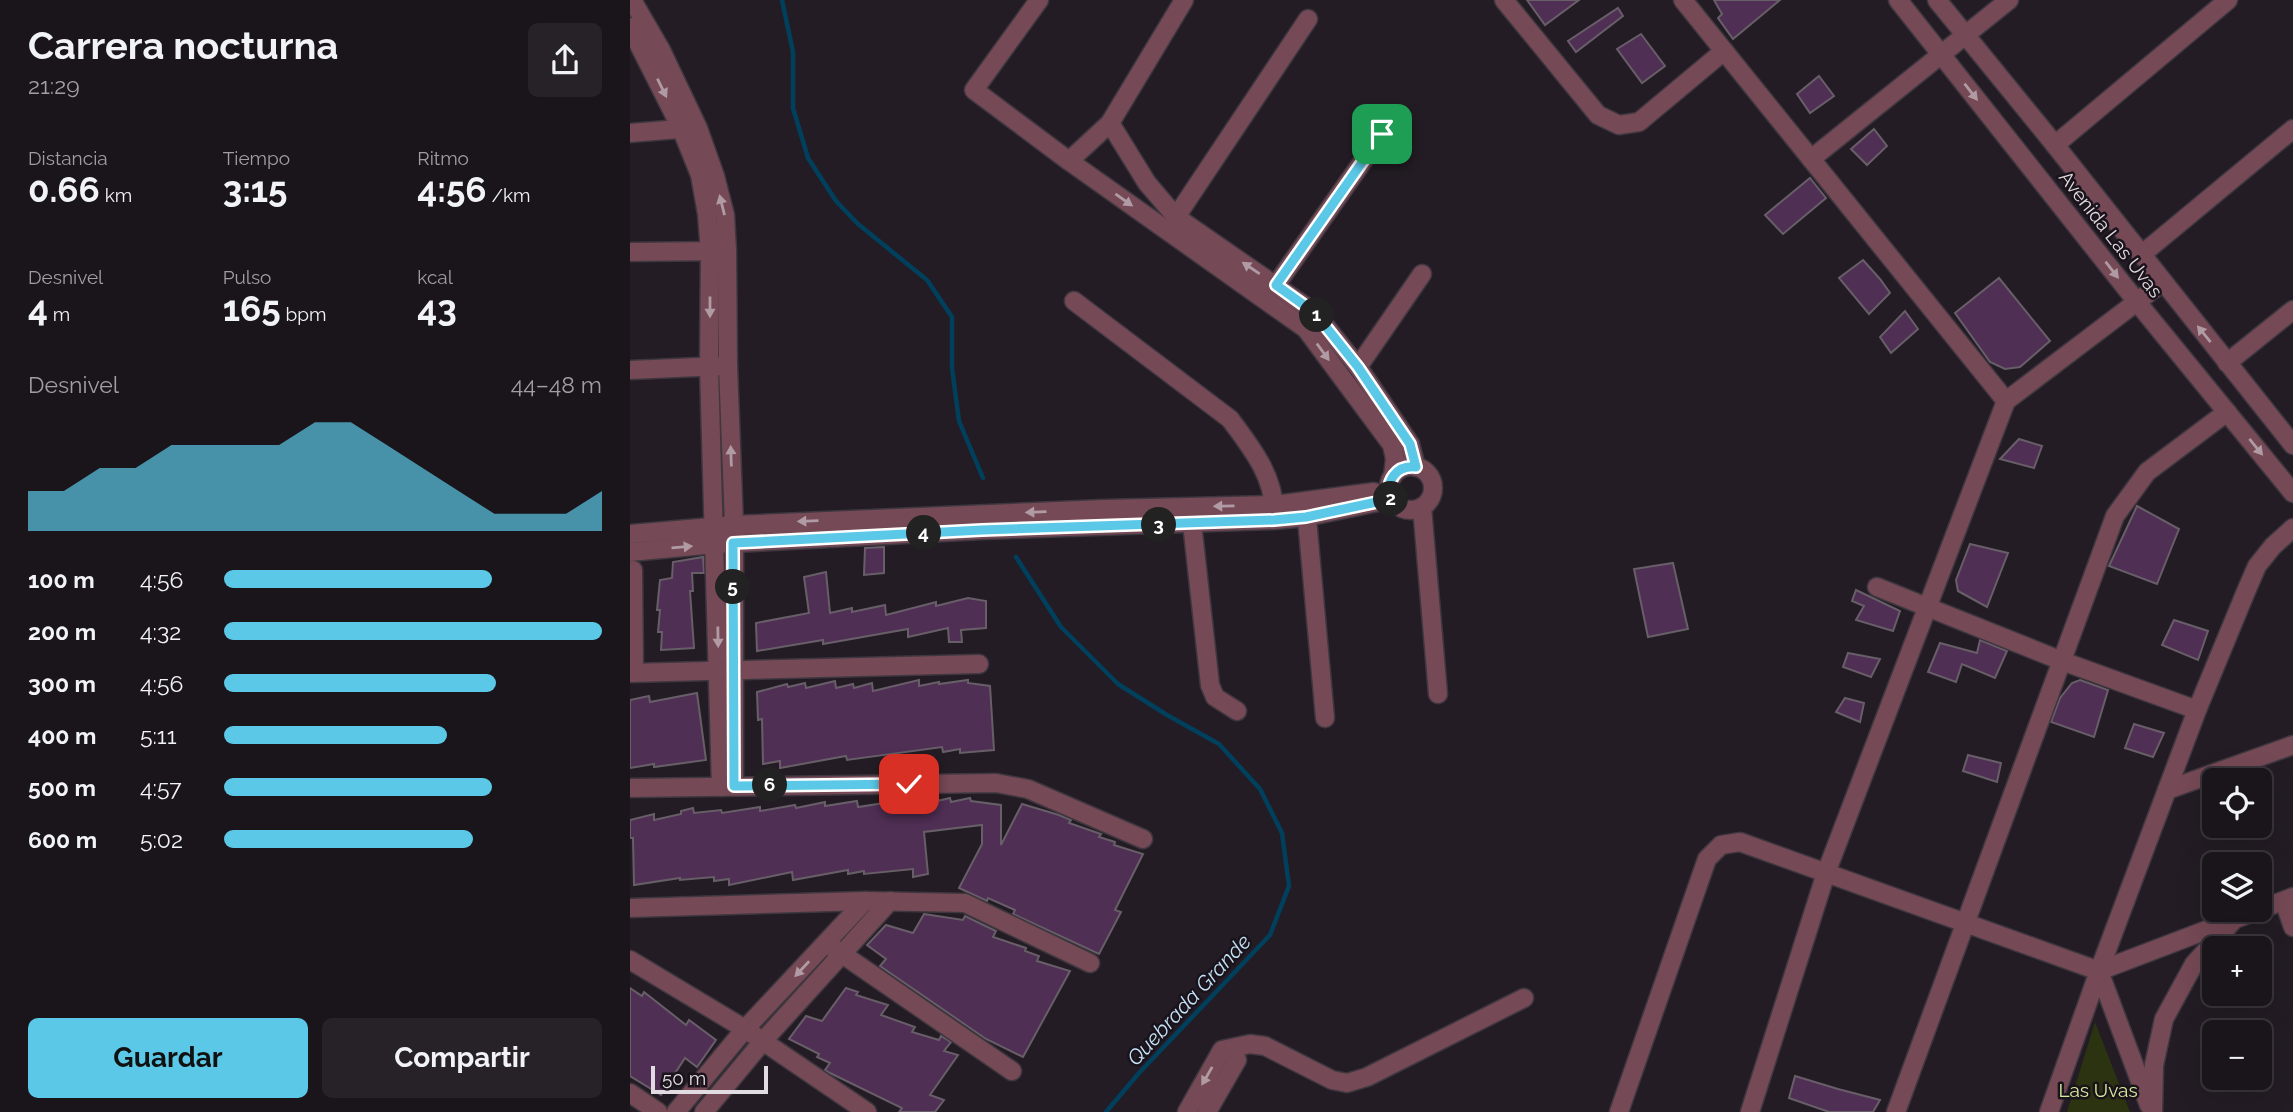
<!DOCTYPE html>
<html lang="es">
<head>
<meta charset="utf-8">
<style>
  :root { --surface:#1a151b; --page:#272228; --text:#f1f3f6; --muted:#9f9fa3; --line:#38343a; --accent:#5ac8e6 }
  body { margin:0; font-family:Raleway,sans-serif; background:var(--page); color:var(--text); height:100vh; display:flex; flex-direction:column; font-size:26px; white-space:nowrap }
  * { box-sizing:border-box; margin:0 }
  p { font-size:23px; color:var(--muted) }
  .icon { flex:none; width:38px; height:38px; fill:none; stroke:currentColor; stroke-width:2; stroke-linecap:round; stroke-linejoin:round }
  .map { position:relative; flex:1; overflow:hidden }
  .drawer { display:flex; flex-direction:column; background:var(--surface); width:630px }
  .drawer>* { flex:none }
  .tools { position:absolute; left:1572px; top:768px; display:grid; gap:14px }
  .tools a { display:grid; place-items:center; width:70px; height:70px; border-radius:10px; background:var(--surface); box-shadow:0 7px 28px #0002,0 0 0 2px var(--line); font-size:35px }
  .scale { position:absolute; left:21px; bottom:18px; width:117px; box-sizing:border-box; padding-left:7px; border:4px solid #e1dce2; border-top:0; font-size:19px; line-height:24px; white-space:nowrap; color:#e1dce2; -webkit-text-stroke:5px #1a131b; paint-order:stroke }
  .pin { position:absolute; display:grid; place-items:center; width:60px; height:60px; color:#fff; margin:-30px; border-radius:14px; box-shadow:0 4px 10px #0006 }
  .km { position:absolute; width:35px; height:35px; margin:-18px; border-radius:50%; background:#222; color:#fff; font-size:19px; line-height:35px; text-align:center }
  .round { display:grid; place-items:center; flex:none; width:74px; height:74px; border-radius:10px; background:var(--page) }
  .overview { display:flex; align-items:center; justify-content:space-between; height:119px; padding:0 28px }
  h1 { font-size:38px; font-weight:700; line-height:52px }
  .stats { display:grid; grid-template-columns:repeat(3,1fr); gap:10px; height:119px; padding:7px 28px }
  .stats div { display:grid; align-content:center }
  .stats b { font-size:35px; font-weight:700 }
  .stats small { font-size:19px; font-weight:400 }
  .stats p { font-size:19px }
  .chart { height:196px; padding:14px 28px }
  .chart p { display:flex; justify-content:space-between }
  .chart svg { width:100%; height:126px; margin-top:7px; fill:var(--accent); opacity:.7 }
  .action { display:flex; gap:14px; margin-top:auto; padding:14px 28px }
  .action a { flex:1; height:80px; border-radius:10px; background:var(--accent); color:#111; font-size:28px; font-weight:700; line-height:80px; text-align:center }
  .action a+a { background:var(--page); color:var(--text) }
  ul { padding:0 28px; list-style:none; font-size:23px }
  li { display:grid; grid-template-columns:112px 84px 1fr; align-items:center; height:52px }
  li i { height:18px; border-radius:9px; background:var(--accent) }
  main { display:flex; flex:1; min-height:0 }
  .map>svg:first-child { display:block }
  .green { fill:#2b3311 }
  .lines { fill:none; stroke-linecap:round; stroke-linejoin:round }
  .stream { stroke:#00405d; stroke-width:4.5 }
  .building { fill:#502f55; stroke:#675e68; stroke-width:2 }
  .minor-casing { stroke:#3e373f; stroke-width:21 }
  .tertiary-casing { stroke:#3e373f; stroke-width:21 }
  .minor { stroke:#754955; stroke-width:18 }
  .tertiary { stroke:#754955; stroke-width:18 }
  .oneway { fill:#b09aa3 }
  .route-casing { stroke:#fff; stroke-width:14 }
  .route { stroke:#5ac8e6; stroke-width:9 }
  .labels { text-anchor:middle; stroke-width:5; stroke-linejoin:round; paint-order:stroke }
  .street-label { font-size:19px; fill:#e1dce2; stroke:#1a131b }
  .park-label { font-size:19px; fill:#d7ec9b; stroke:#1a131b }
  .water-label { font-size:21px; font-style:italic; fill:#c5e4f8; stroke:#1a131b }
</style>
</head>
<body>
<main>
<section class="drawer">
<div class="overview"><div><h1>Carrera nocturna</h1><p>21:29</p></div><a class="round"><svg class="icon" aria-label="share" viewBox="0 0 24 24"><path d="M12 15V3M7 8l5-5 5 5M5 13v7h14v-7"/></svg></a></div>
<div class="stats">
<div><p>Distancia</p><b>0.66<small> km</small></b></div>
<div><p>Tiempo</p><b>3:15</b></div>
<div><p>Ritmo</p><b>4:56<small> /km</small></b></div>
</div>
<div class="stats">
<div><p>Desnivel</p><b>4<small> m</small></b></div>
<div><p>Pulso</p><b>165<small> bpm</small></b></div>
<div><p>kcal</p><b>43</b></div>
</div>
<div class="chart"><p><span>Desnivel</span>44–48 m</p>
<svg viewBox="0 0 160 44" preserveAspectRatio="none"><path d="M0 44V30L10 30L20 22L30 22L40 14L50 14L60 14L70 14L80 6L90 6L100 14L110 22L120 30L130 38L140 38L150 38L160 30V44z"/></svg>
</div>
<ul>
<li><b>100 m</b>4:56<i style="width:71%"></i></li>
<li><b>200 m</b>4:32<i style="width:100%"></i></li>
<li><b>300 m</b>4:56<i style="width:72%"></i></li>
<li><b>400 m</b>5:11<i style="width:59%"></i></li>
<li><b>500 m</b>4:57<i style="width:71%"></i></li>
<li><b>600 m</b>5:02<i style="width:66%"></i></li>
</ul>
<div class="action"><a>Guardar</a><a>Compartir</a></div>
</section>
<div class="map">
<svg width="1663" height="1112" viewBox="0 0 1663 1112">
  <rect width="100%" height="100%" fill="#231c24"/>
  <!-- green -->
  <path class="green" d="M 1465,1022 L 1500,1112 L 1437,1112 Z"/>
  <g class="lines">
    <!-- stream -->
    <g class="stream">
      <path d="M 152,0 L 163,52 L 163,108 L 178,158 L 206,201 L 228,224 L 297,280 L 322,317 L 322,368 L 329,421 L 353,478"/>
      <path d="M 386,557 L 431,627 L 488,684 L 537,715 L 589,744 L 630,789 L 652,833 L 659,886 L 640,935 L 509,1073 L 476,1112"/>
    </g>
  </g>
  <!-- building -->
  <g class="building">
    <path d="M 897,0 L 949,0 L 915,25 Z"/>
    <path d="M 1084,0 L 1150,0 L 1103,39 L 1088,18 L 1092,14 Z"/>
    <path d="M 988,8 L 993,16 L 946,52 L 938,41 Z"/>
    <path d="M 1011,34 L 1035,66 L 1012,83 L 987,49 Z"/>
    <path d="M 1189,76 L 1204,96 L 1180,113 L 1167,94 Z"/>
    <path d="M 1244,129 L 1257,146 L 1237,165 L 1221,149 Z"/>
    <path d="M 1180,178 L 1196,198 L 1153,234 L 1135,215 Z"/>
    <path d="M 1233,260 L 1250,279 L 1260,293 L 1239,314 L 1209,278 Z"/>
    <path d="M 1369,278 L 1420,341 L 1390,367 L 1375,369 L 1360,362 L 1325,313 Z"/>
    <path d="M 1275,311 L 1288,329 L 1261,353 L 1250,337 Z"/>
    <path d="M 1389,439 L 1412,446 L 1404,468 L 1370,459 Z"/>
    <path d="M 1507,506 L 1549,529 L 1527,584 L 1479,566 Z"/>
    <path d="M 1340,544 L 1378,553 L 1357,607 L 1328,591 L 1326,580 Z"/>
    <path d="M 254,547 L 254,573 L 234,575 L 235,548 Z"/>
    <path d="M 73,557 L 74,573 L 62,573 L 63,591 L 60,591 L 64,648 L 31,650 L 32,632 L 28,632 L 30,610 L 27,610 L 30,580 L 42,578 L 43,562 Z"/>
    <path d="M 1043,563 L 1058,629 L 1018,637 L 1004,569 Z"/>
    <path d="M 196,572 L 200,613 L 222,608 L 222,612 L 255,605 L 256,615 L 306,602 L 306,606 L 338,598 L 356,601 L 356,628 L 331,630 L 332,642 L 319,642 L 318,628 L 278,637 L 278,629 L 193,644 L 193,640 L 127,651 L 126,623 L 179,613 L 174,577 Z"/>
    <path d="M 1226,590 L 1270,611 L 1263,631 L 1226,620 L 1234,606 L 1222,601 Z"/>
    <path d="M 1544,620 L 1578,631 L 1568,660 L 1532,645 Z"/>
    <path d="M 1350,640 L 1377,651 L 1365,678 L 1332,664 L 1326,682 L 1298,672 L 1310,643 L 1347,653 Z"/>
    <path d="M 1218,653 L 1250,659 L 1241,677 L 1213,667 Z"/>
    <path d="M 289,680 L 289,686 L 309,682 L 309,684 L 338,680 L 338,683 L 360,686 L 364,750 L 330,753 L 330,749 L 313,752 L 312,747 L 217,760 L 216,756 L 150,768 L 150,761 L 133,764 L 132,719 L 128,720 L 127,692 L 157,684 L 158,687 L 175,683 L 176,688 L 205,681 L 206,688 L 223,684 L 224,688 L 242,683 L 243,691 Z"/>
    <path d="M 1450,680 L 1478,690 L 1464,737 L 1421,722 L 1430,698 L 1442,683 Z"/>
    <path d="M 67,693 L 76,760 L 24,767 L 24,764 L 0,768 L 0,700 L 19,696 L 20,702 Z"/>
    <path d="M 1215,698 L 1234,703 L 1230,722 L 1206,712 Z"/>
    <path d="M 1504,724 L 1534,733 L 1523,757 L 1495,748 Z"/>
    <path d="M 1338,755 L 1371,763 L 1367,782 L 1333,771 Z"/>
    <path d="M 320,798 L 321,802 L 340,798 L 341,801 L 371,805 L 371,845 L 392,804 L 429,815 L 441,820 L 439,823 L 471,834 L 469,837 L 485,842 L 484,845 L 513,854 L 485,910 L 491,912 L 469,954 L 383,914 L 385,910 L 358,898 L 357,901 L 329,888 L 352,844 L 352,825 L 294,832 L 298,874 L 283,877 L 283,869 L 234,874 L 234,871 L 218,874 L 218,870 L 163,880 L 162,872 L 99,885 L 99,879 L 84,881 L 84,877 L 50,880 L 50,878 L 4,885 L 3,838 L 0,838 L 0,820 L 24,814 L 24,820 L 51,814 L 51,811 L 63,808 L 64,813 L 91,810 L 92,813 L 130,807 L 130,811 L 165,805 L 166,808 L 195,802 L 195,806 L 227,801 L 228,807 L 280,799 L 281,807 Z"/>
    <path d="M 294,914 L 333,920 L 335,916 L 366,931 L 363,937 L 396,948 L 395,951 L 409,956 L 407,961 L 440,971 L 393,1057 L 356,1039 L 250,966 L 256,959 L 237,945 L 256,925 L 283,933 Z"/>
    <path d="M 0,988 L 12,996 L 14,992 L 56,1025 L 59,1020 L 86,1040 L 67,1067 L 55,1058 L 31,1095 L 0,1076 Z"/>
    <path d="M 216,988 L 228,992 L 226,995 L 258,1005 L 251,1015 L 285,1027 L 282,1032 L 309,1040 L 311,1036 L 321,1042 L 314,1051 L 328,1055 L 300,1095 L 314,1100 L 305,1112 L 269,1112 L 272,1108 L 200,1073 L 195,1070 L 200,1063 L 187,1057 L 189,1054 L 159,1039 L 176,1016 L 192,1021 Z"/>
    <path d="M 1165,1076 L 1208,1089 L 1250,1100 L 1243,1112 L 1199,1112 L 1159,1098 Z"/>
  </g>
  <g class="lines">
    <defs>
      <g id="minor">
        <path d="M 2,0 L 31,50 L 68,128 L 85,176 L 95,215 L 97,251 L 98,366 L 104,525 L 104,786"/>
        <path d="M 409,0 L 344,90 L 439,161 L 676,329 L 762,445 L 765,459 L 763,476"/>
        <path d="M 874,0 L 968,115 L 989,125 L 1009,122 L 1094,51"/>
        <path d="M 1053,0 L 1376,401"/>
        <path d="M 0,27 L 51,128 L 70,175 L 77,214 L 80,252 L 79,367 L 91,787"/>
        <path d="M 480,123 L 517,183 L 546,217 L 685,313 L 728,367 L 780,444 L 786,467"/>
        <path d="M 0,133 L 61,128"/>
        <path d="M 1425,145 L 1598,0"/>
        <path d="M 1181,159 L 1379,0"/>
        <path d="M 439,161 L 480,123 L 554,0"/>
        <path d="M 546,217 L 678,19"/>
        <path d="M 0,252 L 91,251"/>
        <path d="M 1511,255 L 1663,129"/>
        <path d="M 646,285 L 752,134"/>
        <path d="M 444,301 L 600,419 C 621,447 646,478 644,516"/>
        <path d="M 1597,363 L 1663,310"/>
        <path d="M 728,367 L 792,274"/>
        <path d="M 0,370 L 91,366"/>
        <circle cx="781" cy="488" r="22"/>
        <path d="M 792,507 L 808,694"/>
        <path d="M 676,508 L 695,718"/>
        <path d="M 561,514 L 580,685 L 585,697 L 607,711"/>
        <path d="M 0,534 L 104,525 L 474,509 L 645,505 L 744,492"/>
        <path d="M 0,552 L 85,544 L 352,530 L 644,520 L 676,517 L 762,499"/>
        <path d="M 3,570 L 4,672"/>
        <path d="M 1247,587 L 1432,661 L 1567,710"/>
        <path d="M 0,673 L 349,664"/>
        <path d="M 0,788 L 366,783 L 398,789 L 513,839"/>
        <path d="M 1537,790 L 1663,745"/>
        <path d="M 1654,901 L 1663,927"/>
        <path d="M 0,908 L 235,901 L 335,903 L 460,963"/>
        <path d="M 1629,910 L 1663,897"/>
        <path d="M 202,947 L 382,1071"/>
        <path d="M 0,960 L 115,1029 L 237,1112"/>
        <path d="M 1469,971 L 1519,1105"/>
        <path d="M 0,1093 L 28,1112"/>
        <path d="M 46,1112 L 115,1029 L 235,901"/>
        <path d="M 74,1112 L 133,1041 L 260,901"/>
        <path d="M 557,1112 L 592,1050 L 620,1044 L 635,1046 L 702,1080 L 717,1083 L 737,1077 L 894,998"/>
        <path d="M 577,1112 L 607,1060 L 603,1049"/>
        <path d="M 989,1112 L 1077,859 L 1091,845 L 1110,842 L 1469,971 L 1629,910"/>
        <path d="M 1120,1112 L 1196,873 L 1376,401 L 1533,282"/>
        <path d="M 1266,1112 L 1485,516 L 1517,472 L 1597,412"/>
        <path d="M 1419,1112 L 1469,971 L 1567,710 L 1617,589 L 1627,566 L 1643,546 L 1663,528"/>
        <path d="M 1523,1112 L 1524,1065 L 1534,1019 L 1564,964 L 1602,922"/>
      </g>
      <g id="tertiary">
        <path d="M 1268,0 L 1507,302 L 1663,493"/>
        <path d="M 1307,0 L 1425,145 L 1663,445"/>
      </g>
    </defs>
    <!-- minor casing -->
    <use href="#minor" class="minor-casing"/>
    <!-- tertiary casing -->
    <use href="#tertiary" class="tertiary-casing"/>
    <!-- minor -->
    <use href="#minor" class="minor"/>
    <!-- tertiary -->
    <use href="#tertiary" class="tertiary"/>
  </g>
  <!-- one-way arrows -->
  <defs><path id="oneway-solid" d="M-6-.8H1V-3.2L6.5 0L1 3.2V.8H-6Z" transform="scale(1.75)"/></defs>
  <g class="oneway">
    <use href="#oneway-solid" transform="translate(32 88) rotate(64)"/>
    <use href="#oneway-solid" transform="translate(1341 92) rotate(52)"/>
    <use href="#oneway-solid" transform="translate(494 200) rotate(35)"/>
    <use href="#oneway-solid" transform="translate(92 205) rotate(-104)"/>
    <use href="#oneway-solid" transform="translate(621 268) rotate(-146)"/>
    <use href="#oneway-solid" transform="translate(1482 270) rotate(52)"/>
    <use href="#oneway-solid" transform="translate(80 307) rotate(90)"/>
    <use href="#oneway-solid" transform="translate(1574 334) rotate(-129)"/>
    <use href="#oneway-solid" transform="translate(693 352) rotate(54)"/>
    <use href="#oneway-solid" transform="translate(1626 447) rotate(51)"/>
    <use href="#oneway-solid" transform="translate(101 456) rotate(-92)"/>
    <use href="#oneway-solid" transform="translate(594 506) rotate(179)"/>
    <use href="#oneway-solid" transform="translate(406 512) rotate(178)"/>
    <use href="#oneway-solid" transform="translate(178 521) rotate(178)"/>
    <use href="#oneway-solid" transform="translate(52 547) rotate(-5)"/>
    <use href="#oneway-solid" transform="translate(88 637) rotate(89)"/>
    <use href="#oneway-solid" transform="translate(172 969) rotate(133)"/>
    <use href="#oneway-solid" transform="translate(577 1076) rotate(120)"/>
  </g>
  <g class="lines">
    <defs>
      <path id="route" d="M 279,784 L 104,786 L 103,543 L 352,530 L 644,520 L 676,517 L 761,499 C 755,481 766,465 786,467 L 780,444 L 728,367 L 685,313 L 646,285 L 752,134"/>
    </defs>
    <!-- route casing -->
    <use href="#route" class="route-casing"/>
    <!-- route -->
    <use href="#route" class="route"/>
  </g>
  <g class="labels">
    <!-- street labels -->
    <g class="street-label">
      <text transform="translate(1481 234) rotate(52)" y="7">Avenida Las Uvas</text>
    </g>
    <!-- park labels -->
    <g class="park-label">
      <text x="1468" y="1097">Las Uvas</text>
    </g>
    <!-- water labels -->
    <g class="water-label">
      <text transform="translate(559 1000) rotate(-47)" y="7">Quebrada Grande</text>
    </g>
  </g>
</svg>
<div class="tools">
<a><svg class="icon" aria-label="locate" viewBox="0 0 24 24"><circle cx="12" cy="12" r="6"/><path d="M12 2v4M12 18v4M2 12h4M18 12h4"/></svg></a>
<a><svg class="icon" aria-label="layers" viewBox="0 0 24 24"><path d="M12 4l9 5-9 5-9-5zM3 14l9 5 9-5"/></svg></a>
<a>+</a>
<a>−</a>
</div>
<div class="scale">50 m</div>
<div class="pin" style="left:752px;top:134px;background:#1e9e55"><svg class="icon" aria-label="arrive" viewBox="0 0 24 24"><path d="M6 21V4h12l-3 4 3 4H6"/></svg></div>
<div class="pin" style="left:279px;top:784px;background:#d93025"><svg class="icon" aria-label="check" viewBox="0 0 24 24"><path d="M5 12l5 5 9-10"/></svg></div>
<b class="km" style="left:687px;top:315px">1</b>
<b class="km" style="left:761px;top:499px">2</b>
<b class="km" style="left:529px;top:525px">3</b>
<b class="km" style="left:294px;top:533px">4</b>
<b class="km" style="left:103px;top:587px">5</b>
<b class="km" style="left:140px;top:785px">6</b>
</div>
</main>
</body>
</html>
